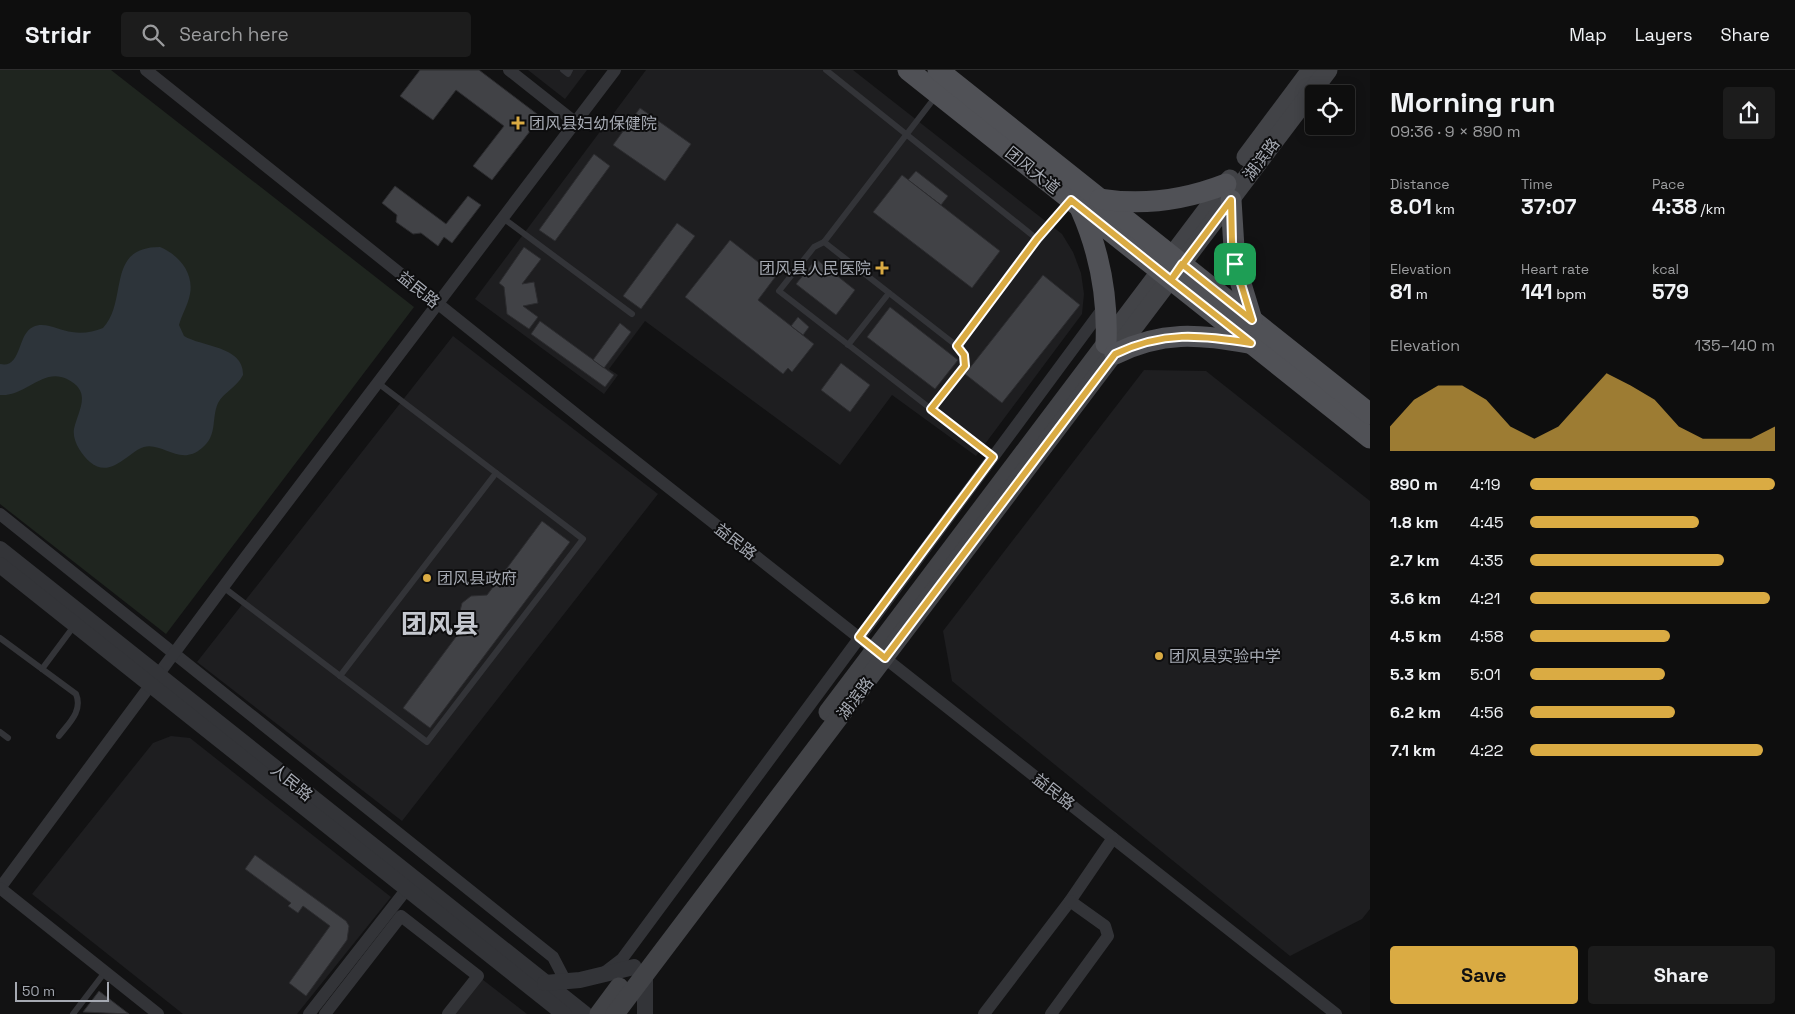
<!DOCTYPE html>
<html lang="en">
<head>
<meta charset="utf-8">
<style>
  :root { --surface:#0e0e0e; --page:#1c1c1c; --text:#f1f3f6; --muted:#9b9c9e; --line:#2e2e2e; --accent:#daab43 }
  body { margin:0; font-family:"Space Grotesk","Noto Sans SC",sans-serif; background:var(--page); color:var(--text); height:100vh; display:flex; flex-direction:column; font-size:19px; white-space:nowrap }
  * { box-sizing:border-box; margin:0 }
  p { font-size:16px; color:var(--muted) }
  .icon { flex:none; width:28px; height:28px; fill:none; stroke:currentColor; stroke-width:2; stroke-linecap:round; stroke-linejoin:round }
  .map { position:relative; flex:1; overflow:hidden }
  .panel { display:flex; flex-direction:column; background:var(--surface); width:425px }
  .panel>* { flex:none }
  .tools { position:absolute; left:1305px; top:15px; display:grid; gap:10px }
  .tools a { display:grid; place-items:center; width:50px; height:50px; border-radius:5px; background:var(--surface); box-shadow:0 2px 12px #0003,0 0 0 1px var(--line); font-size:25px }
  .scale { position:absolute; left:15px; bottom:12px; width:94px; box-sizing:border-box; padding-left:5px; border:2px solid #a5a9b2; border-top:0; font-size:14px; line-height:18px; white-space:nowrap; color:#a5a9b2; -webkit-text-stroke:4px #0d0d0e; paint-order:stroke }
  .pin { position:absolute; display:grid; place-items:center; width:42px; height:42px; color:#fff; margin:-21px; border-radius:10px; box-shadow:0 2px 8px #0006 }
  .round { display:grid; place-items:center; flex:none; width:52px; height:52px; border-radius:5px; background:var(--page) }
  .headline { display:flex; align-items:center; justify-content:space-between; height:85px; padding:0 20px }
  h1 { font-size:28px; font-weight:600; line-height:38px }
  .figures { display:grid; grid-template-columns:repeat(3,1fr); gap:8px; height:85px; padding:5px 20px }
  .figures div { display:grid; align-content:center }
  .figures b { font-size:21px; font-weight:600 }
  .figures small { font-size:14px; font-weight:400 }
  .figures p { font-size:14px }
  .chart { height:140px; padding:10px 20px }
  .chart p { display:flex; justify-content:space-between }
  .chart svg { width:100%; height:90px; margin-top:5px; fill:var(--accent); opacity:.7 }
  .button { display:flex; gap:10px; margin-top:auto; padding:10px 20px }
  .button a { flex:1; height:58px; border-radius:5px; background:var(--accent); color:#111; font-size:20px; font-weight:600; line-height:58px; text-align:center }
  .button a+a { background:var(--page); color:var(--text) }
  ul { padding:0 20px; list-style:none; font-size:16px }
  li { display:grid; grid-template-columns:80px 60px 1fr; align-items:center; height:38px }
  li i { height:12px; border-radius:6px; background:var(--accent) }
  header { display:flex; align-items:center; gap:30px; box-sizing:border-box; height:70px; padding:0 25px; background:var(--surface); border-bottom:1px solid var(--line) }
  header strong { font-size:24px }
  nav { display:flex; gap:28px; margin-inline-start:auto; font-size:18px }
  .search { width:350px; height:45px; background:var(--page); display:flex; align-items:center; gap:12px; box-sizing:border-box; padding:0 18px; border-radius:5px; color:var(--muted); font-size:19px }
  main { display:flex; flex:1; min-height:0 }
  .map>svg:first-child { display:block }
  .built { fill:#1e1e20 }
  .green { fill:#1f251f }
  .water { fill:#2d343a }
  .building { fill:#414246; stroke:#2c2c2f }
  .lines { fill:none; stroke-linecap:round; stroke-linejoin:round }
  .service { stroke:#333438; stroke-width:6 }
  .minor { stroke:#333438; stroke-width:12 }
  .tertiary { stroke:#333438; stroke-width:16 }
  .secondary { stroke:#424347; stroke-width:19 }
  .primary { stroke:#505156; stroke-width:21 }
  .route-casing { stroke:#fff; stroke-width:10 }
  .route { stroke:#daab43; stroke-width:6 }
  .poi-dot { fill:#daab43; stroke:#0d0d0e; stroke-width:2 }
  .labels { text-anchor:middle; stroke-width:4; stroke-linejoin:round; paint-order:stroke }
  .poi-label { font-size:16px; fill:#a5a9b2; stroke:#0d0d0e; text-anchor:start }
  .street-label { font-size:16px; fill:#a5a9b2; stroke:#0d0d0e }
  .town-label { font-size:26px; font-weight:bold; fill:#c5c8cf; stroke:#0d0d0e }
</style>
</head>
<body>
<header>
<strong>Stridr</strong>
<div class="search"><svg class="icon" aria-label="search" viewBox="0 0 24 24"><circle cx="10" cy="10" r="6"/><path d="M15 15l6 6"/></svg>Search here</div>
<nav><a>Map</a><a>Layers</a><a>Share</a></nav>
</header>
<main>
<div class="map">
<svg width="1370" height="944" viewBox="0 0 1370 944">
  <rect width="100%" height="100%" fill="#121213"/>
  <!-- built -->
  <g class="built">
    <path d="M 528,0 L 587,0 L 565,29 Z"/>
    <path d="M 646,0 L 853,0 L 1062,164 L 1073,182 L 1081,203 L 1084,224 L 1082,244 L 976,386 L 892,325 L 840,395 L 645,251 L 609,299 L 618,305 L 604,324 L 475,229 Z"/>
    <path d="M 453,266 L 658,424 L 402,751 L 197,592 Z"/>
    <path d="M 1144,300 L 1206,301 L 1370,431 L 1370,839 L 1362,849 L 1290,886 L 952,611 L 943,561 Z"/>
    <path d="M 171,666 L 190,668 L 391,827 L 297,944 L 183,944 L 32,824 L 153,673 Z"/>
    <path d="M 478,906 L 527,944 L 448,944 Z"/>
  </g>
  <!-- green -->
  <path class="green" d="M 0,0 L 111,0 L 414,237 L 166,564 L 0,434 Z"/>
  <!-- water -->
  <path class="water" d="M 160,177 C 179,185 194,203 190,224 C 188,235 182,244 179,255 L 184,266 C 202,277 244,276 243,305 C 237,317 223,323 218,333 C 211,349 218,365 202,378 C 180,397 163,372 144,377 C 129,381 111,410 90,392 C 82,385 72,371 74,359 C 78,340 93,322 67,309 C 43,297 25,327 0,325 L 0,294 C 22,299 17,264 33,257 C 45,251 60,261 72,262 C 82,264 93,262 103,258 C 129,230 105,177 160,177 Z"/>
  <!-- building -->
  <g class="building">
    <path d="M 420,0 L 479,0 L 541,47 L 492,110 L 473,96 L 504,56 L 456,20 L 433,50 L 400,26 Z"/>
    <path d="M 640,38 L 691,74 L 665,111 L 613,75 Z"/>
    <path d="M 594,84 L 610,96 L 555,171 L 539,160 Z"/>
    <path d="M 916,101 L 948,126 L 941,135 L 908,110 Z"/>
    <path d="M 902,105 L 1000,181 L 972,218 L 873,142 Z"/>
    <path d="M 395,116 L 446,154 L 468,126 L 481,135 L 452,173 L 444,167 L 438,176 L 421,163 L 413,164 L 396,152 L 397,145 L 382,133 Z"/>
    <path d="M 677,153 L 695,166 L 641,239 L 623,226 Z"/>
    <path d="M 730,170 L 776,206 L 758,230 L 814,274 L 792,302 L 788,298 L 783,304 L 685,227 Z"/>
    <path d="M 524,177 L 541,189 L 522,214 L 534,212 L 538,233 L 523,236 L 538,247 L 529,259 L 507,244 L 504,217 L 499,213 Z"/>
    <path d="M 816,189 L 855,220 L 836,245 L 796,214 Z"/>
    <path d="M 1043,205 L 1080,235 L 1002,333 L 965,304 Z"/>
    <path d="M 890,237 L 958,290 L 935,319 L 867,267 Z"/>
    <path d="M 798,247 L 809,257 L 803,265 L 791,256 Z"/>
    <path d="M 540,251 L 614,305 L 605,317 L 531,264 Z"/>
    <path d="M 620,253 L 631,262 L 604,298 L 593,290 Z"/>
    <path d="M 841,293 L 870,315 L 850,342 L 821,320 Z"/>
    <path d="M 542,451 L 570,472 L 430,658 L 403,638 L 464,556 L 459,545 L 462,533 L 471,526 L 487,525 Z"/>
    <path d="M 255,785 L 346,851 L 349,856 L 347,870 L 306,926 L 289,913 L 330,856 L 303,836 L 298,843 L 288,836 L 291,833 L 245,799 Z"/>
    <path d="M 99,921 L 129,944 L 83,942 Z"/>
  </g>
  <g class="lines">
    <!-- service -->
    <g class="service">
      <path d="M 563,0 L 568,4 L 570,0"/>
      <path d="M 826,0 L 1037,169 L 1069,133"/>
      <path d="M 936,26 L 824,172 L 814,177 L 779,221 L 993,387"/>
      <path d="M 503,148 L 632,244"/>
      <path d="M 824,172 L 957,276 L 1037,169"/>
      <path d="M 848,275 L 889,223"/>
      <path d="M 931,339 L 965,296 L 963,285 L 957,276"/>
      <path d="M 223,517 L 427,672 L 583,469 L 378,313"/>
      <path d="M 0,568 L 76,624 C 83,641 69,653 59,666"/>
      <path d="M 42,599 L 74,556"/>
      <path d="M 340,606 L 496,403"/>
      <path d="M 0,662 L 8,668"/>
      <path d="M 73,944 L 105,902"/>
    </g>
    <!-- minor -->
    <g class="minor">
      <path d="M 146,0 L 592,357 L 1336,944"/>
      <path d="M 509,0 L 576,53"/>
      <path d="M 0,444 L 553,887 L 566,912"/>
      <path d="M 0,818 L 241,493 L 615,0"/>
      <path d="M 0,818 L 158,944"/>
      <path d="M 605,902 L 622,889 L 1104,237"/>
      <path d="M 309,944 L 406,820"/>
      <path d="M 325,944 L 401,846 L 478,906 L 448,944"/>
      <path d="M 984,944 L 1070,831 L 1113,768"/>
      <path d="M 1051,944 L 1108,866 L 1105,856 L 1070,831"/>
    </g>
    <!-- tertiary -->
    <g class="tertiary">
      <path d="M 0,479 L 585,944"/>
      <path d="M 0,495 L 564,944"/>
      <path d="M 645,905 L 645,944"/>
      <path d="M 545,913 L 580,910 L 634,897"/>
    </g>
    <!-- secondary -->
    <g class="secondary">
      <path d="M 1246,87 L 1311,0"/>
      <path d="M 828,642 L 1230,109"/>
      <path d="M 599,944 L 619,917"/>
      <path d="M 615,944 L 1328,0"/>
    </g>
    <!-- primary -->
    <g class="primary">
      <path d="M 908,0 L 1370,368"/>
      <path d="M 938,0 L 1370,344"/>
      <path d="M 1100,129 C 1144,136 1185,130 1226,114"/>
      <path d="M 1231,130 L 1235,194 L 1252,250"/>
      <path d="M 1081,140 C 1100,183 1108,227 1106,274"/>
      <path d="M 1115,284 C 1162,261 1198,264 1248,273"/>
    </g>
  </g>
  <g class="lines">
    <defs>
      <path id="route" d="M 1235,194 L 1232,172 L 1231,130 L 1171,210 L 1071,130 L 1037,169 L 957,276 L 964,285 L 965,296 L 931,339 L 993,387 L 859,567 L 885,588 L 1115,284 C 1163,261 1200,265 1251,273 L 1171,210 L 1182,194 L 1252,250 L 1235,194"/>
    </defs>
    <!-- route casing -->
    <use href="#route" class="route-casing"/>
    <!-- route -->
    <use href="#route" class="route"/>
  </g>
  <!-- markers -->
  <g class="poi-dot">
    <path d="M515.5 45.5h5v5h5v5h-5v5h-5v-5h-5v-5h5z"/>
    <path d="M879.5 190.5h5v5h5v5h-5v5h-5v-5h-5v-5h5z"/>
    <circle cx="427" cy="508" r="5"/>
    <circle cx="1159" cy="586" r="5"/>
  </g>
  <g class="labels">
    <!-- poi labels -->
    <g class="poi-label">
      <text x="529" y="59">团风县妇幼保健院</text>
      <text x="871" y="204" text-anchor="end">团风县人民医院</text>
      <text x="437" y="514">团风县政府</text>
      <text x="1169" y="592">团风县实验中学</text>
    </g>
    <!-- street labels -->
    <g class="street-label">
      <text transform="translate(1261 89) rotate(-53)" y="6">湖滨路</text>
      <text transform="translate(1033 100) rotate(39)" y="6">团风大道</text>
      <text transform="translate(419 219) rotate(39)" y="6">益民路</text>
      <text transform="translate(736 471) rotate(38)" y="6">益民路</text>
      <text transform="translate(855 628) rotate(-53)" y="6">湖滨路</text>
      <text transform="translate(292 712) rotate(39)" y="6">人民路</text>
      <text transform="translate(1054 721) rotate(38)" y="6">益民路</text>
    </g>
    <!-- town labels -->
    <g class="town-label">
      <text x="440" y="563">团风县</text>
    </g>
  </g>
</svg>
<div class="tools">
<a><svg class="icon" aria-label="locate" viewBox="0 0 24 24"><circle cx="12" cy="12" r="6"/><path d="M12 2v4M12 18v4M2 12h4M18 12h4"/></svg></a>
</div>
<div class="scale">50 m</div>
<div class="pin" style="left:1235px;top:194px;background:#1e9e55"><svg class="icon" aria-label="arrive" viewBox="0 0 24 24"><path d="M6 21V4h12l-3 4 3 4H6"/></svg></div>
</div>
<section class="panel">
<div class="headline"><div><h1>Morning run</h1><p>09:36 · 9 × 890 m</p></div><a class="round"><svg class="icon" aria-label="share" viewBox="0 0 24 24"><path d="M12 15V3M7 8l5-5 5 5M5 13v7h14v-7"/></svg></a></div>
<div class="figures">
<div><p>Distance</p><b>8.01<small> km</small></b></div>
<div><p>Time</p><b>37:07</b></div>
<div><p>Pace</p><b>4:38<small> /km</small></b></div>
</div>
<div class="figures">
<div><p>Elevation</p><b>81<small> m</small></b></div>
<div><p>Heart rate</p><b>141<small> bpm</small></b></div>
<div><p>kcal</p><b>579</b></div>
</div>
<div class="chart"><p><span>Elevation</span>135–140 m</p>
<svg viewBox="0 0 160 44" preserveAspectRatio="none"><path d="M0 44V32L10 19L20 12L30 12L40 19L50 32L60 38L70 32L80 19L90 6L100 12L110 19L120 32L130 38L140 38L150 38L160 32V44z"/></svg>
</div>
<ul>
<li><b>890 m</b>4:19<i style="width:100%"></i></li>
<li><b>1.8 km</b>4:45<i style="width:69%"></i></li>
<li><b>2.7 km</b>4:35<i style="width:79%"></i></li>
<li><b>3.6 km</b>4:21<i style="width:98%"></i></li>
<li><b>4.5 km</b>4:58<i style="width:57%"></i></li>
<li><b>5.3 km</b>5:01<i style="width:55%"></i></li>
<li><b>6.2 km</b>4:56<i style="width:59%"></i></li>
<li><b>7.1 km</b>4:22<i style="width:95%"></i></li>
</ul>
<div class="button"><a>Save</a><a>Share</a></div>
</section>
</main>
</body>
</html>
